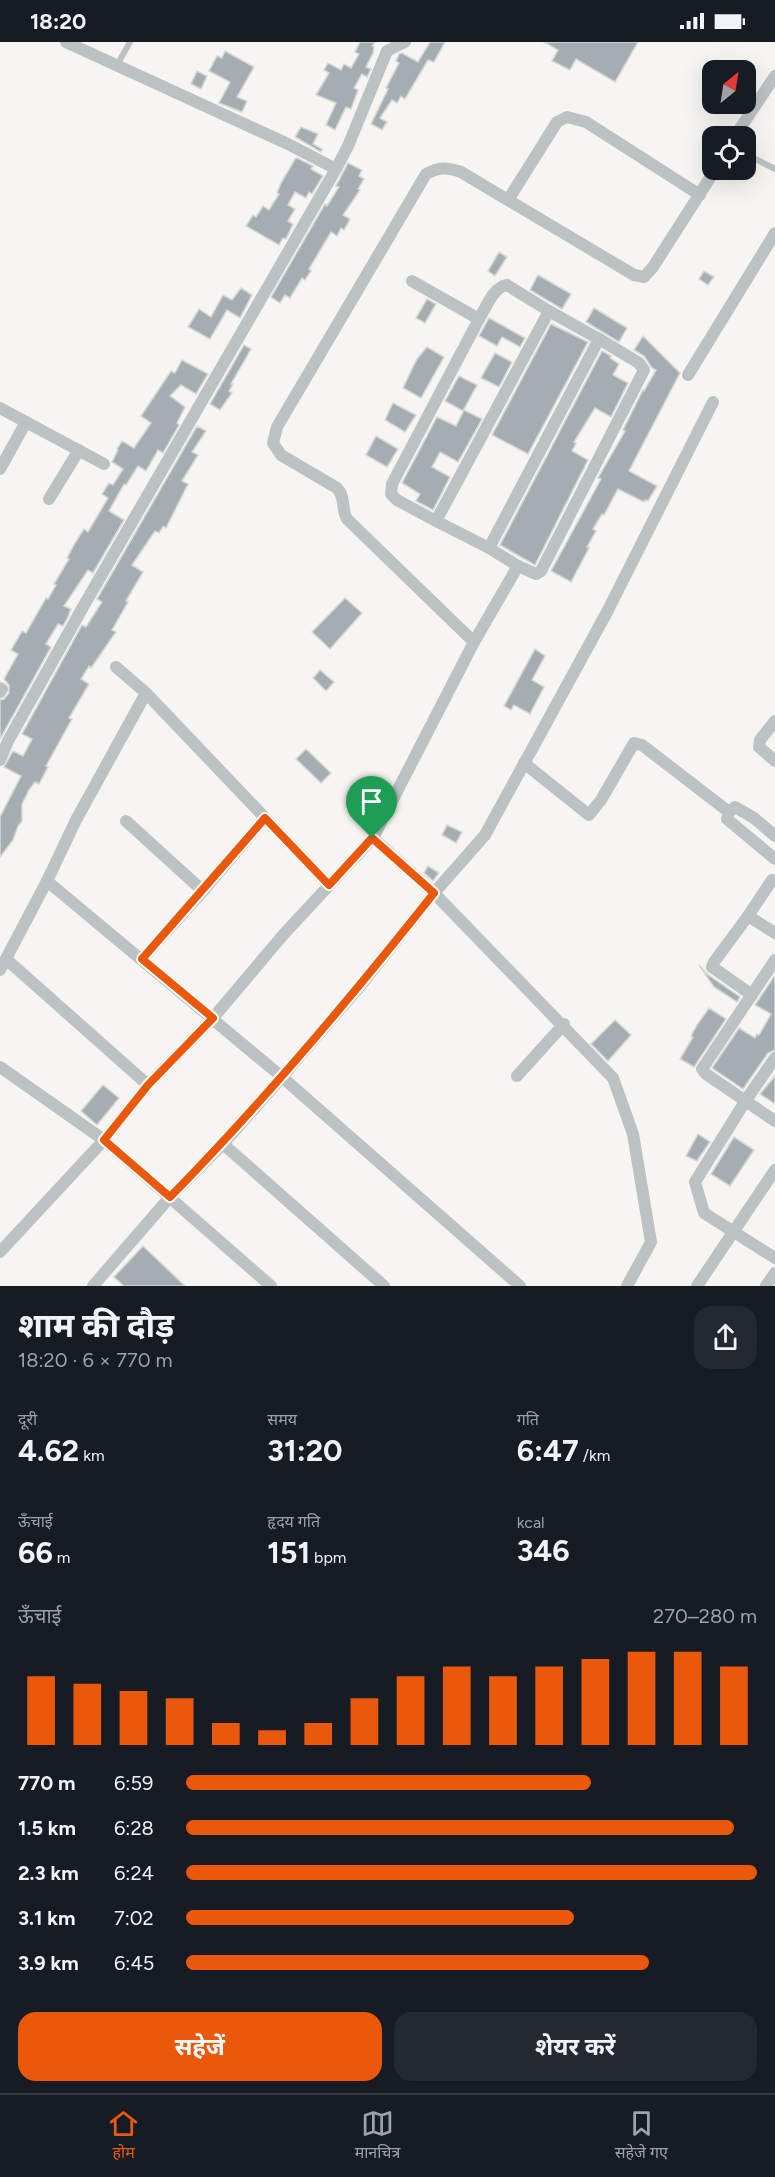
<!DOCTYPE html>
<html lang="hi">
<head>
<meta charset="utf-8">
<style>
  :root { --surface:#171b24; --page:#242831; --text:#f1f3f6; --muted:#9ea1a6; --line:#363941; --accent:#ea580c }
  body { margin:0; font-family:Figtree,"Noto Sans Devanagari",sans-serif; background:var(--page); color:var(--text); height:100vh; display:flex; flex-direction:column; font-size:22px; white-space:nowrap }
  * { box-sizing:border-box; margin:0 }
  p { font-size:20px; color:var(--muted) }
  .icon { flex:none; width:33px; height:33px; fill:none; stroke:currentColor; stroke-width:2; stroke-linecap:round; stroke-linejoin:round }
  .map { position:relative; height:1244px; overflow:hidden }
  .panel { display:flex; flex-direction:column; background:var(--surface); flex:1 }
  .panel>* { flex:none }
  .needle { width:39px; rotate:30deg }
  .fabs { position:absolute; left:702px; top:18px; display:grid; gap:12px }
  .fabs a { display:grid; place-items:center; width:54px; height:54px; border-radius:12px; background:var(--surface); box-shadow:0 6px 24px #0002; font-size:30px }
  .pin { position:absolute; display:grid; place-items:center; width:51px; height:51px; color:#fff; margin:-62px -26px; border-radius:50% 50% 50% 0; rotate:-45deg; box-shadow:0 0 6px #0007 }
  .pin .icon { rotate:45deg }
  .round { display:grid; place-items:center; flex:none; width:63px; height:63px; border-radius:18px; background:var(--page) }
  .head { display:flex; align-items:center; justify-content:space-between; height:102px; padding:0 18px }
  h1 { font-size:33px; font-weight:700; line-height:45px }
  .stats { display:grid; grid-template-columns:repeat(3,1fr); gap:9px; height:102px; padding:6px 18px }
  .stats div { display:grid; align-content:center }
  .stats b { font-size:30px; font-weight:700 }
  .stats small { font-size:16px; font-weight:400 }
  .stats p { font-size:16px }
  .chart { height:168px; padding:12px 18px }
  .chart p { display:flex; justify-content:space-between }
  .chart svg { width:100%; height:108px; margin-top:6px; stroke:var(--accent); stroke-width:6 }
  .action { display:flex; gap:12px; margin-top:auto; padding:12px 18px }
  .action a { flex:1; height:69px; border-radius:18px; background:var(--accent); color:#fff; font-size:24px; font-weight:700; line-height:69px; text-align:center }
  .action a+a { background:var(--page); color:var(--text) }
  ul { padding:0 18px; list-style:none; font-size:20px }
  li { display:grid; grid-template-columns:96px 72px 1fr; align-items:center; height:45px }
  li i { height:15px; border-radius:8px; background:var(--accent) }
  .status { display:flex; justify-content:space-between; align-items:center; height:42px; padding:0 30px; background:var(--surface); direction:ltr }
  .status svg { height:16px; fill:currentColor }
  .menu { display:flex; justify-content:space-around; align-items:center; height:84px; border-top:2px solid var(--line); background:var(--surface); font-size:16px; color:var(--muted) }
  .menu a { display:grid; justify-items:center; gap:3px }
  .menu .current { color:var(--accent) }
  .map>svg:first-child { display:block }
  .building { fill:#a4aeb2; stroke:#d7d7d5; stroke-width:1.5 }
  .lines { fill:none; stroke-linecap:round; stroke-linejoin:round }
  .service { stroke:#bcc2c4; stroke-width:6 }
  .minor { stroke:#bcc2c4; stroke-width:12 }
  .route-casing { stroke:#fff; stroke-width:12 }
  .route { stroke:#ea580c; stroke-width:8 }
</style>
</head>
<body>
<div class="status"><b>18:20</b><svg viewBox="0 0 49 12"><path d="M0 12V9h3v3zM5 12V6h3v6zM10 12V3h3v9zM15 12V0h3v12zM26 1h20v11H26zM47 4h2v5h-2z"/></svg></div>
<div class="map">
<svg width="775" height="1244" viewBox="0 0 775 1244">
  <rect width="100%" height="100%" fill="#f6f5f2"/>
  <!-- building -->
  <g class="building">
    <path d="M 360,0 L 375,0 L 372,4 L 374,5 L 373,11 L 366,25 L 371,27 L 367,35 L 362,32 L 354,46 L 358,48 L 351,67 L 346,65 L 335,88 L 326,83 L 336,61 L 316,53 L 329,31 L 324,28 L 328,21 L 341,28 L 344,22 L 351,26 L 359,12 L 355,10 Z"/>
    <path d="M 430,0 L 445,0 L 434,20 L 428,18 L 405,57 L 401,54 L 397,61 L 392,58 L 380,76 L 387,80 L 382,88 L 371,82 L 388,47 L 386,46 L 399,21 L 396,19 L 399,12 L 402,11 L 418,20 Z"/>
    <path d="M 544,0 L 638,0 L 615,40 L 576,17 L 570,28 L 552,19 L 558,8 Z"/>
    <path d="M 225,9 L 254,25 L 237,55 L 247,59 L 242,70 L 219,61 L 230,40 L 209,29 L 217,14 L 222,16 Z"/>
    <path d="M 197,29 L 207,34 L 201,47 L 191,42 Z"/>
    <path d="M 301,85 L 318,92 L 313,102 L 322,107 L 321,110 L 295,95 Z"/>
    <path d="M 297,116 L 313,124 L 311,127 L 323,134 L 312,152 L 309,150 L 306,156 L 295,150 L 288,163 L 295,167 L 288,179 L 293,182 L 286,197 L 283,196 L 279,203 L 246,184 L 253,173 L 256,175 L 263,164 L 269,168 L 279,152 L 277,151 L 281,141 L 295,117 Z"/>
    <path d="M 348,121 L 362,128 L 359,134 L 364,137 L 358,147 L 360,148 L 343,173 L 350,177 L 344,188 L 341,186 L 337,194 L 331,190 L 309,227 L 311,229 L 305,238 L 302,236 L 290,256 L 285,253 L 280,261 L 271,255 L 325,162 L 327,164 L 339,145 L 336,144 Z"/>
    <path d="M 499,210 L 507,215 L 495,234 L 488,229 Z"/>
    <path d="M 704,229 L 714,235 L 708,243 L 699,237 Z"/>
    <path d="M 538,233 L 571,252 L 562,267 L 530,248 Z"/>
    <path d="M 241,246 L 252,253 L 240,276 L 227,268 L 210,297 L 188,285 L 199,267 L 211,275 L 223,253 L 232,258 Z"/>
    <path d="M 427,257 L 436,262 L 425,281 L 416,276 Z"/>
    <path d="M 594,266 L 627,286 L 619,300 L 586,280 Z"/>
    <path d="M 489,276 L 525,296 L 520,305 L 502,295 L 497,304 L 479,294 Z"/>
    <path d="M 551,282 L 588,300 L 528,412 L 492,393 Z"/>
    <path d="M 643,294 L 680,331 L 629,429 L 657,444 L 648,459 L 645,458 L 644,460 L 618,447 L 604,473 L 602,472 L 593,487 L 596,489 L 587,505 L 589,506 L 571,540 L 551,529 L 601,437 L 598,436 L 625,389 L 623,388 L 643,348 L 644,349 L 656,328 L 652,326 L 644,314 L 634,308 Z"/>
    <path d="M 244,303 L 251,307 L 231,342 L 233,342 L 229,349 L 232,351 L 220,368 L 210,362 Z"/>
    <path d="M 427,305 L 444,315 L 421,356 L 403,346 L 417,317 Z"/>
    <path d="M 602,309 L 611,314 L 610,316 L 619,322 L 613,333 L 628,341 L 611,375 L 595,366 L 574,400 L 576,401 L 572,409 L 588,418 L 535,523 L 500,503 Z"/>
    <path d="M 495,311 L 512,320 L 499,345 L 481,336 Z"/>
    <path d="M 182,318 L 208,332 L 196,352 L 181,343 L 170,354 L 185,365 L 177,381 L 179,383 L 163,411 L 158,408 L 146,429 L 138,424 L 126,443 L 124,442 L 109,469 L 124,478 L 93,531 L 88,528 L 64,564 L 71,567 L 68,575 L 63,584 L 58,582 L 46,602 L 51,605 L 0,697 L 0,658 L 4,657 L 9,651 L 9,643 L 4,637 L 18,612 L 11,608 L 22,589 L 26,591 L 46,556 L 48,557 L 56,543 L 54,542 L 69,517 L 67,516 L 75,501 L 84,487 L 88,490 L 108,456 L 102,452 L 109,441 L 113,443 L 123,427 L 112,420 L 118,408 L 117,407 L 122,399 L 134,406 L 151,381 L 141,374 L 171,329 L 175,331 Z"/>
    <path d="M 459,334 L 477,343 L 463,369 L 445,359 Z"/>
    <path d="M 393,361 L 416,373 L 405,390 L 385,378 Z"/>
    <path d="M 464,368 L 482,377 L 458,420 L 440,410 L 432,425 L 450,435 L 433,468 L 416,459 L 420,452 L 402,441 L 437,375 L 456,384 Z"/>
    <path d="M 197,384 L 206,389 L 192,410 L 198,413 L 182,439 L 188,442 L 166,486 L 163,484 L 159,491 L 155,489 L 132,523 L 143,530 L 126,559 L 128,560 L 112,588 L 116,590 L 91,626 L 89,624 L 81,637 L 89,642 L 69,676 L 72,677 L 46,724 L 48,725 L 39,742 L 35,740 L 29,748 L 22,762 L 22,779 L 18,784 L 13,798 L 0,815 L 0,775 L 21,734 L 4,725 L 13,709 L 23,714 L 32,697 L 22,692 L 82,583 L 86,585 L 102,560 L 97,557 Z"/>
    <path d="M 376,394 L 398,407 L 387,425 L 366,413 Z"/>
    <path d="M 345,556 L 362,571 L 330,607 L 312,590 Z"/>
    <path d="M 535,607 L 545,614 L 532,638 L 544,645 L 530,672 L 514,663 L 511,668 L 504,664 Z"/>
    <path d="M 320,628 L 334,640 L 326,649 L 313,636 Z"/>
    <path d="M 306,707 L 331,731 L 321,741 L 296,717 Z"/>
    <path d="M 447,783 L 462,790 L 456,801 L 442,793 Z"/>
    <path d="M 428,824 L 439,831 L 433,839 L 424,831 Z"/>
    <path d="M 699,923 L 707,932 L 740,955 L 737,960 L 714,945 Z"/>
    <path d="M 775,933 L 775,1008 L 768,1011 L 743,1047 L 712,1026 L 739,986 L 755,996 L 757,992 L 759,993 L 771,972 L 755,963 Z"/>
    <path d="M 709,966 L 726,977 L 694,1025 L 680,1017 L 693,995 L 691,994 L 697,983 Z"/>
    <path d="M 615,978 L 631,993 L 608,1019 L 591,1002 Z"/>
    <path d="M 775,1034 L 775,1062 L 760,1052 Z"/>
    <path d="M 103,1043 L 119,1056 L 97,1083 L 81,1069 Z"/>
    <path d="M 698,1092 L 710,1100 L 697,1119 L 686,1114 Z"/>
    <path d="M 734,1095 L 754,1108 L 730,1144 L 711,1132 Z"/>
    <path d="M 143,1204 L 185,1244 L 124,1244 L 114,1235 Z"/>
  </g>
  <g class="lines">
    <!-- service -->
    <g class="service">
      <path d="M 117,23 L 130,0"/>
      <path d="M 746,112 L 775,127"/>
    </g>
    <!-- minor -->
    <g class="minor">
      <path d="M 66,0 L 288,102 L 336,127 L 348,104 L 387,9 L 405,0"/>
      <path d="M 735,94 L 775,34"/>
      <path d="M 508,158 L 557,80 L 567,75 L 586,80 L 700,153"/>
      <path d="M 412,239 L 479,277"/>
      <path d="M 549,269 L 599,297"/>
      <path d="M 688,333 L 775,191"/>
      <path d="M 0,366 L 104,422"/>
      <path d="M 0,427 L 26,380"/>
      <path d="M 49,457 L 79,408"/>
      <path d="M 436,479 L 397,458 L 391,452 L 392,442 L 479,277 C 486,266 493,245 507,243 L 549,269 L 436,479 L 489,506 L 599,297 L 639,321 L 644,328 L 541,529 L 536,532 L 518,524 L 489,506"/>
      <path d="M 474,600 L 347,477 C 341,467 346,455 337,446 L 281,413 L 273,401 L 277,385 L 426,132 C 439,125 447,125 461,130 L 634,233 L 644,235 L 653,225 L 715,128"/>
      <path d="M 116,625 L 146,651 L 329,843"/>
      <path d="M 0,646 L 2,647 L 0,650"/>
      <path d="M 775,679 L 760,698 L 759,705 L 775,719"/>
      <path d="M 0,718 L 8,699 L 83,565 L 336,127"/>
      <path d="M 524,721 L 589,773 L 601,758 L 634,701 L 642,703 L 729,770"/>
      <path d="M 126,779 L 203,849 L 142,917"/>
      <path d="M 775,794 L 754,776 L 735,765 L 729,770 L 727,777 L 775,817"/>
      <path d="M 373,796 L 434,851 L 613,1036 L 633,1092 L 651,1200 L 627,1244"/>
      <path d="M 772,838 L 748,874 L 775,891"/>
      <path d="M 47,839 L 282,1035 L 520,1244"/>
      <path d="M 203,849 L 265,776"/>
      <path d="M 748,874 L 714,920 L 712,925 L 752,953"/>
      <path d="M 6,917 L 148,1043"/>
      <path d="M 775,918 L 702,1027 L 706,1032 L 775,1079"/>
      <path d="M 0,928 L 47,839 L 76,778 L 146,651"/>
      <path d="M 775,1016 L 746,1058 L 695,1140 L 704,1171 L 775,1216"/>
      <path d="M 0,1025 L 104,1098 L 271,1244"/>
      <path d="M 517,1034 L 564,982"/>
      <path d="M 223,1102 L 384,1244"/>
      <path d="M 0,1210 L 104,1098 L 148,1043 L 213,976 L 283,893 L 373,796 L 474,600 L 518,524"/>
      <path d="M 93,1244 L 170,1155 L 223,1102 L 282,1035 L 361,943 L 434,851 L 485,793 L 607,570 L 713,360"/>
      <path d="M 697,1244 L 775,1128"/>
      <path d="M 766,1244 L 775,1231"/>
    </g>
  </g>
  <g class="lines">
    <defs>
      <path id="route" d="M 265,776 L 329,843 L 372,796 L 434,851 C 351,956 264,1059 170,1155 L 104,1098 L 148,1043 L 213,976 L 142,917 Z"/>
    </defs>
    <!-- route casing -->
    <use href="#route" class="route-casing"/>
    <!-- route -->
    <use href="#route" class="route"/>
  </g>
</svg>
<div class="fabs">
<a><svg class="needle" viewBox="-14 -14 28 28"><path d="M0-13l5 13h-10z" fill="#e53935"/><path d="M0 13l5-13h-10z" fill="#9ea1a6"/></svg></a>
<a><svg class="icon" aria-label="locate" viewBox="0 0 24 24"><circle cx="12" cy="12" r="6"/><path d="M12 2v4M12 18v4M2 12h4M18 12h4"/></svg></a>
</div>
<div class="pin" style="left:372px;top:796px;background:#1e9e55"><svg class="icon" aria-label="arrive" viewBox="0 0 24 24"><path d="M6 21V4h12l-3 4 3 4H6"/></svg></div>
</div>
<section class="panel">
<div class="head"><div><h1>शाम की दौड़</h1><p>18:20 · 6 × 770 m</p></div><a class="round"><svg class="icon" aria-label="share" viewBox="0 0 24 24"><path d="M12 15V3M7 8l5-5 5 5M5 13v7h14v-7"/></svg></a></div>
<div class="stats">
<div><p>दूरी</p><b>4.62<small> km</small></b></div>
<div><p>समय</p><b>31:20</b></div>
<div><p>गति</p><b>6:47<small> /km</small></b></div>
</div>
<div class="stats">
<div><p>ऊँचाई</p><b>66<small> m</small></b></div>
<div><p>हृदय गति</p><b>151<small> bpm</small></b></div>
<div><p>kcal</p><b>346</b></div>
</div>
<div class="chart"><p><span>ऊँचाई</span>270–280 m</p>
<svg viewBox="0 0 160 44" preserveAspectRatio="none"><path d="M5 44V16M15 44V19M25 44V22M35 44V25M45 44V35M55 44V38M65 44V35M75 44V25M85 44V16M95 44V12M105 44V16M115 44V12M125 44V9M135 44V6M145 44V6M155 44V12"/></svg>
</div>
<ul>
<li><b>770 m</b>6:59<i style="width:71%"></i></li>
<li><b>1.5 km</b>6:28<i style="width:96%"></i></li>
<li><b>2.3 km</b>6:24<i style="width:100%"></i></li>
<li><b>3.1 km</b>7:02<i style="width:68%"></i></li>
<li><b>3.9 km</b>6:45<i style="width:81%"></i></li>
</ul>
<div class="action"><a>सहेजें</a><a>शेयर करें</a></div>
</section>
<nav class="menu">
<a class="current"><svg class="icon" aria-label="home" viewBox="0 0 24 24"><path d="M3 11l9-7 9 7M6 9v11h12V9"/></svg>होम</a>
<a><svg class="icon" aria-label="map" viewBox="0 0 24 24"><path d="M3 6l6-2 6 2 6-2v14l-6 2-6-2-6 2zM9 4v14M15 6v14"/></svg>मानचित्र</a>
<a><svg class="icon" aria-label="saved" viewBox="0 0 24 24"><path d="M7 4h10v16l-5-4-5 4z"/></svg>सहेजे गए</a>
</nav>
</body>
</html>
